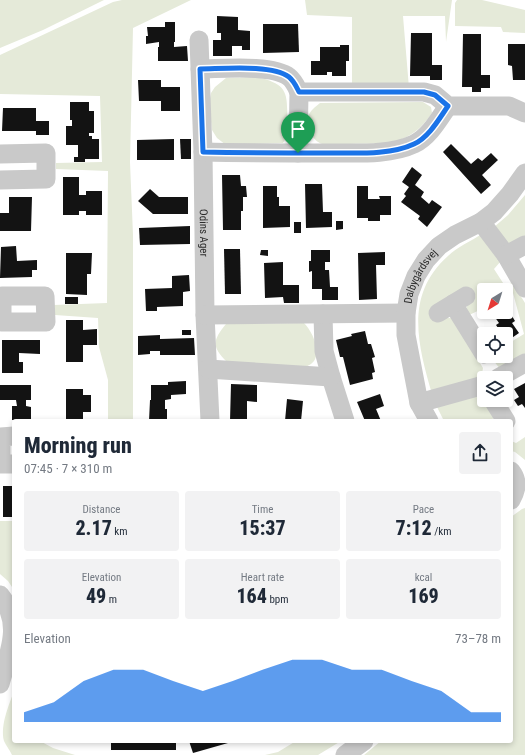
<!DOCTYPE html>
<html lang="en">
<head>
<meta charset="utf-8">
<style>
  :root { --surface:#fff; --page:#f2f2f3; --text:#1f2937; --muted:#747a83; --accent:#1a73e8 }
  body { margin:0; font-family:"Roboto Condensed",sans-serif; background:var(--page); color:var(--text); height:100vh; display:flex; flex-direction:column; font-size:15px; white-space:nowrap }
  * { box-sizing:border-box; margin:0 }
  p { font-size:13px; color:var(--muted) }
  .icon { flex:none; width:22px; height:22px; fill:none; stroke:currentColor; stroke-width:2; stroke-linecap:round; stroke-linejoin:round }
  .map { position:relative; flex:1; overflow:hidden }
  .sheet { position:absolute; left:12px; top:419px; width:501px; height:324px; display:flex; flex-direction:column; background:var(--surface); border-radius:4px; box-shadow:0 2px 6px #0003 }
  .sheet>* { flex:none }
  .needle { width:26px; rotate:218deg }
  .controls { position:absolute; left:477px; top:283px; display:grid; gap:8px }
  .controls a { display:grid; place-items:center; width:36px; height:36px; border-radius:4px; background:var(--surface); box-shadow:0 2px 6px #0003; font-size:20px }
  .pin { position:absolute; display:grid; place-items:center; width:34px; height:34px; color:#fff; margin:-41px -17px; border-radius:50% 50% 50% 0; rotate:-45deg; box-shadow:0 0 4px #0007 }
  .pin .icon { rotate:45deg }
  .round { display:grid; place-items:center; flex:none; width:42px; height:42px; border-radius:4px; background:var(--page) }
  .headline { display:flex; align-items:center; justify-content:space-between; height:68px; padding:0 12px }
  h1 { font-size:22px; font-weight:800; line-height:30px }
  .stats { display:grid; grid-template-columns:repeat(3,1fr); gap:6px; height:68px; padding:4px 12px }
  .stats div { display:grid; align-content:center; border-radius:4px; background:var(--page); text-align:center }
  .stats b { font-size:20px; font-weight:800 }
  .stats small { font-size:11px; font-weight:400 }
  .stats p { font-size:11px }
  .chart { height:112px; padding:8px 12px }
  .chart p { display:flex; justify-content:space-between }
  .chart svg { width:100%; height:72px; margin-top:4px; fill:var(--accent); opacity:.7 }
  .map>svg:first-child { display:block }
  .green { fill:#e5ead9 }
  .building { fill:#131313 }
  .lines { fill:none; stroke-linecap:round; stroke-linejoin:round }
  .minor { stroke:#c9c9c9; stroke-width:19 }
  .route-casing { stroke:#fff; stroke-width:8 }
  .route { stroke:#1a73e8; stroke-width:5 }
  .labels { text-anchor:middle; stroke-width:4; stroke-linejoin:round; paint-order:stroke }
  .street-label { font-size:11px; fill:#2c2c2c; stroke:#fff }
</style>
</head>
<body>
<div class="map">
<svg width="525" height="755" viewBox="0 0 525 755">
  <rect width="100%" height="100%" fill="#fff"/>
  <!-- green -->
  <g class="green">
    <path d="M 0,0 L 104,0 L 43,30 L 0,48 Z"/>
    <path d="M 122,0 L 191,0 L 133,28 L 130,162 L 133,235 L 133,421 L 108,421 L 108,380 L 99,347 L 98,318 L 55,315 L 54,305 L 107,303 L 108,171 L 56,169 L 56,163 L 102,162 L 100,96 L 0,94 L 0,55 L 113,2 Z"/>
    <path d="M 305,0 L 452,0 L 446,42 L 445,16 L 403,16 L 409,88 L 352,88 L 352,17 L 307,15 Z"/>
    <path d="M 457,0 L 482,0 L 525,10 L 525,33 L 503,32 L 501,27 L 455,26 L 455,3 Z"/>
    <path d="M 257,77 C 286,84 288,91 287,119 C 287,129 288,136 283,143 L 226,145 L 217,138 L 212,130 L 209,104 L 211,93 L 215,87 L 226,78 Z"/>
    <path d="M 423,102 L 431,107 L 432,113 C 409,147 386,143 350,144 C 343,144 329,146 322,144 C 313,141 304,126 308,116 C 311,110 315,107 320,103 Z"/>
    <path d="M 525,195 L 525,240 L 512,245 L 504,243 L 493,228 L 508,215 Z"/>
    <path d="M 482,234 L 501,261 L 494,269 L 505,286 L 512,282 L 525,303 L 525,354 L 500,369 L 490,356 L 506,356 L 506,345 L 524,334 L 513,293 L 506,296 L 506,290 L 484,290 L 484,308 L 467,316 L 466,308 L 468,305 L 446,318 L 451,318 L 455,321 L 483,368 L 482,374 L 477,378 L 432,394 C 418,345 404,295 448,256 C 457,247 471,241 482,234 Z"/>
    <path d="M 304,323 C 312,331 321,350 314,361 C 311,365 307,366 303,368 L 227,362 C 212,347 212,341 226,324 Z"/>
    <path d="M 484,394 L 484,400 L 494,415 L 492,421 L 444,421 L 436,405 Z"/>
    <path d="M 525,437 L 525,460 L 515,452 L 511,451 L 511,441 L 516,443 Z"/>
    <path d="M 525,508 L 525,755 L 364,755 L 381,741 L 511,741 L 511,517 L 522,509 Z"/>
    <path d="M 0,521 L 14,521 L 14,590 L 8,581 L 0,574 Z"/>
    <path d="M 14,691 L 14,741 L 40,741 L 53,748 L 75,755 L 12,755 C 10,750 6,746 4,741 C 0,725 9,705 14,691 Z"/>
    <path d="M 296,741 L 341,741 L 318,755 L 265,755 L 278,752 Z"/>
  </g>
  <!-- building -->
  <g class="building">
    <path d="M 217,16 L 238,17 L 238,30 L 250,31 L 250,50 L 242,50 L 242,46 L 232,46 L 232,56 L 213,56 L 213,40 L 221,40 L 221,33 L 217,33 Z"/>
    <path d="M 165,22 L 175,22 L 175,42 L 174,42 L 174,47 L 187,46 L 188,61 L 158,61 L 158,47 L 159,47 L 159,42 L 146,44 L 146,36 L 148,36 L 147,27 L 165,27 Z"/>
    <path d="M 263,24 L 298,24 L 299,52 L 263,53 Z"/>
    <path d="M 411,33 L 432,33 L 432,65 L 442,65 L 442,80 L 430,80 L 430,76 L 410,76 Z"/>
    <path d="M 463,34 L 481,34 L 481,75 L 490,75 L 490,88 L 481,88 L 481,92 L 472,92 L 472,87 L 462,87 Z"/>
    <path d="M 508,44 L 525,44 L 525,80 L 513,80 L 512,66 L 508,65 Z"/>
    <path d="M 340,45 L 349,45 L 349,61 L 346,61 L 346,76 L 332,76 L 332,72 L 327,72 L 327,75 L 311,75 L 311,61 L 320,61 L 320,47 L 340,47 Z"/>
    <path d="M 138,80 L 161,80 L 161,87 L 180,87 L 180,111 L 161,111 L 161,101 L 139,101 Z"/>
    <path d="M 70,102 L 89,102 L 89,111 L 94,111 L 94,133 L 89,133 L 89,136 L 92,136 L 92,139 L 99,139 L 99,159 L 85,159 L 85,162 L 74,162 L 74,157 L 78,157 L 78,145 L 66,145 L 66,126 L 72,126 L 72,120 L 70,120 Z"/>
    <path d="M 3,108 L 36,108 L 36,121 L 49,121 L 49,135 L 36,135 L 36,131 L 2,131 Z"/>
    <path d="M 174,139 L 174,160 L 137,160 L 137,140 Z"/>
    <path d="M 180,139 L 191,139 L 191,159 L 181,159 Z"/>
    <path d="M 451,144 L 471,164 L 478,158 L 482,161 L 491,153 L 498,160 L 482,175 L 491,185 L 481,194 L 443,152 Z"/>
    <path d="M 412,167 L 422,175 L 415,185 L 424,192 L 421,197 L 429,204 L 432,200 L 442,207 L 427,227 L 418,219 L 420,216 L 401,202 L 406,196 L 404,194 L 409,187 L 402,182 Z"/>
    <path d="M 222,175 L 240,175 L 241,186 L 246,186 L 247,197 L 243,197 L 243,211 L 241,211 L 241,230 L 223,230 Z"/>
    <path d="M 63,177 L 79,177 L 79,195 L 86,195 L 86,191 L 102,191 L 102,215 L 86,215 L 86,211 L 79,211 L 79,215 L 63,215 Z"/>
    <path d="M 305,184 L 322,184 L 323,212 L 332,212 L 332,227 L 306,228 Z"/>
    <path d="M 263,186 L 277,186 L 277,197 L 279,197 L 279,206 L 290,206 L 290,227 L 263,228 Z"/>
    <path d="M 357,186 L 368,186 L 368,199 L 380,199 L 379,196 L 391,196 L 391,215 L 380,215 L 380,221 L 368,221 L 368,218 L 357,218 Z"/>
    <path d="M 150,189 L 159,197 L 188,197 L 188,214 L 153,214 L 138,201 Z"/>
    <path d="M 9,197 L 32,197 L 31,231 L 0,231 L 0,213 L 9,213 Z"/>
    <path d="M 336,221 L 343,221 L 343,229 L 336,230 Z"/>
    <rect x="294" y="222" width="7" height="11"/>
    <path d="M 190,226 L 190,244 L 140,245 L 139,228 Z"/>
    <path d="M 16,246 L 17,261 L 37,260 L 37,270 L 32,270 L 32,277 L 0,278 L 1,247 Z"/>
    <path d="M 224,249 L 240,249 L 241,294 L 225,294 Z"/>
    <path d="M 261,250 L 268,250 L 268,256 L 260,255 Z"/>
    <path d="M 311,250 L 330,250 L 330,262 L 325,262 L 325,270 L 329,270 L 330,287 L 338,287 L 338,300 L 322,300 L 322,289 L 312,289 L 312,271 L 309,272 L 309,261 L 311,261 Z"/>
    <path d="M 385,252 L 385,265 L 376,265 L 377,299 L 359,300 L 358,253 Z"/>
    <path d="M 66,253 L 92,253 L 91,274 L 87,274 L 87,295 L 66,294 Z"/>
    <path d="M 283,262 L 283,285 L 299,285 L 299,303 L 284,303 L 283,297 L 265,298 L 264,263 Z"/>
    <path d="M 189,275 L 190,291 L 183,292 L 183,306 L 157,307 L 157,311 L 146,311 L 145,289 L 172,288 L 172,276 Z"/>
    <rect x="65" y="297" width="13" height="7"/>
    <path d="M 506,301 L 511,309 L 509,311 L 515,321 L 512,323 L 519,333 L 506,342 L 506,334 L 502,334 L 496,325 L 499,323 L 492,313 L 506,312 Z"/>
    <path d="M 66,320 L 83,320 L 83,330 L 97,329 L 97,345 L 83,345 L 83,362 L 66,362 Z"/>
    <rect x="182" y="330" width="9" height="5"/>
    <path d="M 365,331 L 368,344 L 371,344 L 375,357 L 372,358 L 375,372 L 372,373 L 373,379 L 350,385 L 343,357 L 340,357 L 336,340 L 352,336 L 351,334 Z"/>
    <path d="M 160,335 L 160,339 L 194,338 L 195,355 L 160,355 L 160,351 L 150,351 L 150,354 L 138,355 L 138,336 Z"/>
    <path d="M 2,340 L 40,340 L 40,354 L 19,353 L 19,362 L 23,362 L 23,373 L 2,373 Z"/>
    <path d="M 186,381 L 186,394 L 171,395 L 171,399 L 165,400 L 165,409 L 167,409 L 167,421 L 149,421 L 150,400 L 151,400 L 151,385 L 168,385 L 168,382 Z"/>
    <path d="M 525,383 L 525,408 L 522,404 L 518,406 L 514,400 L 519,397 L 514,389 Z"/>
    <path d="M 231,384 L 257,385 L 257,402 L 247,401 L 247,421 L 230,421 Z"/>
    <path d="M 0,385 L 31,385 L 31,400 L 26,400 L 26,406 L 31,407 L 31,420 L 12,420 L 12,406 L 17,406 L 16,400 L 0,400 Z"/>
    <path d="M 66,389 L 83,389 L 83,395 L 91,395 L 91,412 L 83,412 L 83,421 L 66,421 Z"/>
    <path d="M 380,394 L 384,406 L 376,409 L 381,421 L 365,421 L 357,402 Z"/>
    <path d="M 287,399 L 303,401 L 301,421 L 285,421 Z"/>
    <rect x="3" y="486" width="11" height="31"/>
    <rect x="111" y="741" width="65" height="9"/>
    <path d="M 189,741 L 235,741 L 193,753 Z"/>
  </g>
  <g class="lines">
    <!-- minor -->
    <g class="minor">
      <path id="s1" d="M 199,40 L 203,152 L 205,315 L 210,421"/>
      <path d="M 200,69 C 221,69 272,64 289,77 C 294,81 296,86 299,92 L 424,92 L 435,95 L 448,106 L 509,106 L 525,113"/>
      <path d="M 203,152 C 246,153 289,153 332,153 C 357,153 391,155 414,144 C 429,137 439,119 448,106"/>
      <path d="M 298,153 L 299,92"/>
      <path d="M 0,154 L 46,153 L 46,179 L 0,180"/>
      <path d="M 481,222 L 506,255 L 525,288"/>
      <path d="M 506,255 L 525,245"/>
      <path d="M 2,296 L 45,296 L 46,322 L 2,322 Z"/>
      <path d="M 453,304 L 484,354"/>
      <path d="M 438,313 L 466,296"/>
      <path d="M 323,314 L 324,351 L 331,377 L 345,421"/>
      <path d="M 205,315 L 406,313"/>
      <path d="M 208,369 L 331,377"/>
      <path d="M 498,378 L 525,363"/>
      <path d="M 493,400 L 506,421"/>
      <path d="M 419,403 L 484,385"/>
      <path id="s2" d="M 429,421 L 419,403 L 406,335 L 406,313 L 409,294 L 416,276 L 426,260 L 439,246 L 455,235 L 481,222 L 494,212 L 510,194 L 525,173"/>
      <path d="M 14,436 L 1,437 L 1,464 L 14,464"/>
      <path d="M 511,471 C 518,480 517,490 511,500"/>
      <path d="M 0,595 C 23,624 9,652 0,684"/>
      <path d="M 345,755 L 364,741"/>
    </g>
  </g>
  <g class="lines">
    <defs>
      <path id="route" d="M 200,69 C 221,69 272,64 289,77 C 294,81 296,86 299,92 L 424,92 L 435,95 L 448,106 C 439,119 429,137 414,144 C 391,155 357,153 332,153 C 289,153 246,153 203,152 Z"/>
    </defs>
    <!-- route casing -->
    <use href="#route" class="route-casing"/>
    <!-- route -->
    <use href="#route" class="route"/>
  </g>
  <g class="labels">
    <!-- street labels -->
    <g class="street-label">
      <text dy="4" stroke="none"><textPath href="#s1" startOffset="193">Odins Ager</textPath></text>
      <text dy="4" stroke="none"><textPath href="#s2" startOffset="152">Dalbygårdsvej</textPath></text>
    </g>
  </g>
</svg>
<div class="controls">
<a><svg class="needle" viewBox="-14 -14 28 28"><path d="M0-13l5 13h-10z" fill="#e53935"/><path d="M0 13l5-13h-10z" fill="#747a83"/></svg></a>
<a><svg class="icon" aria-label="locate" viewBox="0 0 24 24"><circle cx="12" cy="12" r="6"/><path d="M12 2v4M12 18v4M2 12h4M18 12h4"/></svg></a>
<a><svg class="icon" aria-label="layers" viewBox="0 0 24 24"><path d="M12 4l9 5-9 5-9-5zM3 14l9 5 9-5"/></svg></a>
</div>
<div class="pin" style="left:298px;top:153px;background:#1e9e55"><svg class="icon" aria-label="arrive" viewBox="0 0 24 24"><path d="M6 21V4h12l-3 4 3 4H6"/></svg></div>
<section class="sheet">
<div class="headline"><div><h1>Morning run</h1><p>07:45 · 7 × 310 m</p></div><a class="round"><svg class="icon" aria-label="share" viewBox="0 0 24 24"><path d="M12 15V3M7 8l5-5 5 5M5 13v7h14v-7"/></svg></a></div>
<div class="stats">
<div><p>Distance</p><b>2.17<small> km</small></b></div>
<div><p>Time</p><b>15:37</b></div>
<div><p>Pace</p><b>7:12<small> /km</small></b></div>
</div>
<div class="stats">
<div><p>Elevation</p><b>49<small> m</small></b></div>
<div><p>Heart rate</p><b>164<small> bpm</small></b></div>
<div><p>kcal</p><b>169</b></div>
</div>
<div class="chart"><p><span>Elevation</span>73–78 m</p>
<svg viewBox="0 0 160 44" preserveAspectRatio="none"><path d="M0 44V38L10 32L20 19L30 12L40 12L50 19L60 25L70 19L80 12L90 6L100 6L110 12L120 12L130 19L140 25L150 38L160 38V44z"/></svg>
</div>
</section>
</div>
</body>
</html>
